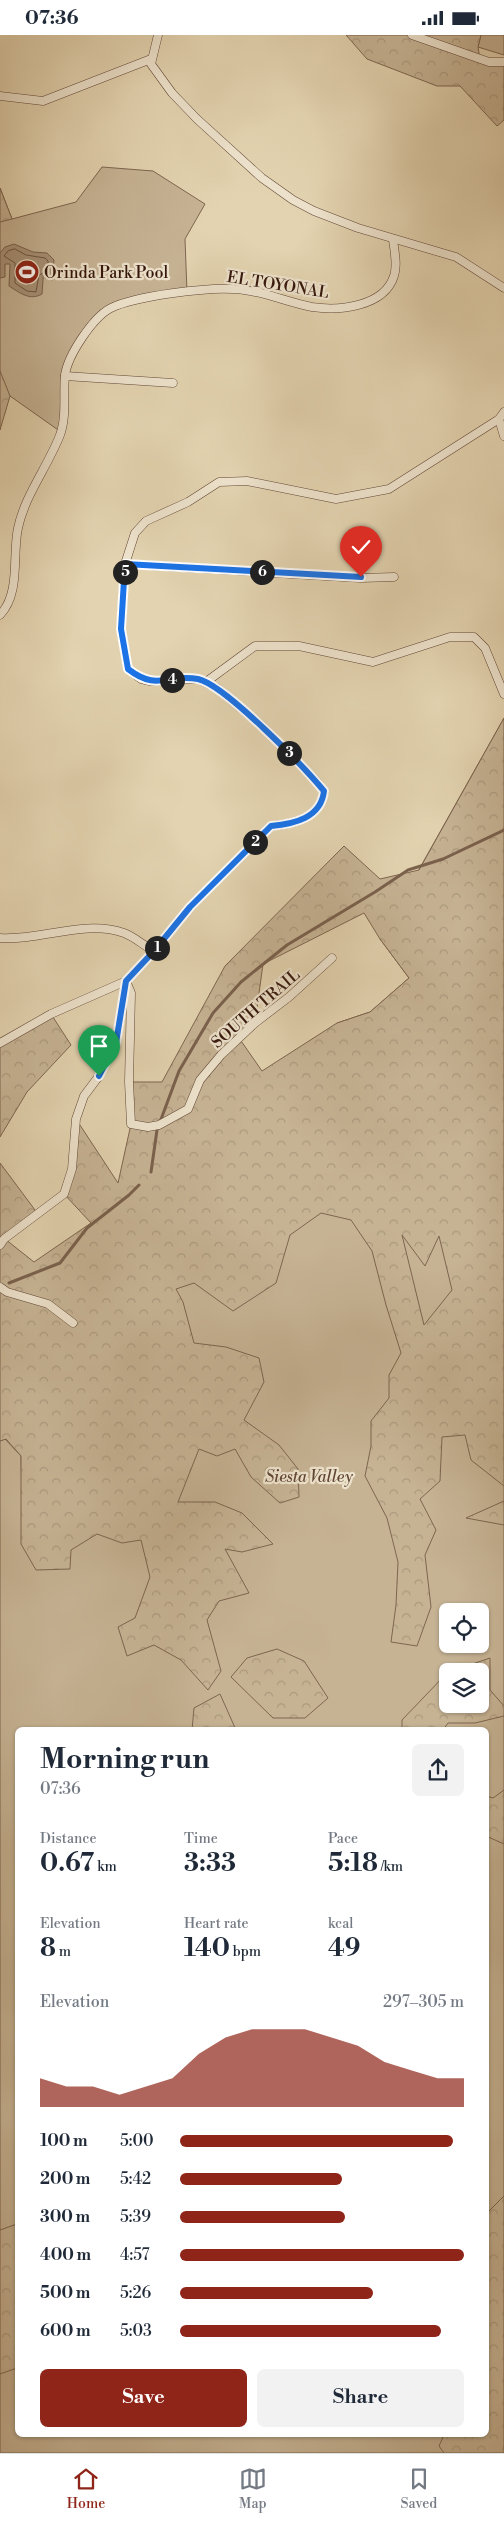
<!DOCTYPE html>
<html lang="en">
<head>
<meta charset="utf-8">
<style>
  :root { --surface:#fff; --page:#f2f2f3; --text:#1f2937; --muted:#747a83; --line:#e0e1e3; --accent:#8f2418 }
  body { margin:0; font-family:"Libre Bodoni",serif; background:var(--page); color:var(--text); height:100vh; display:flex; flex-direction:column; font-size:19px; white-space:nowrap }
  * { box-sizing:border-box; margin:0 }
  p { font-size:16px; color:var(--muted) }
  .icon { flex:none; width:28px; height:28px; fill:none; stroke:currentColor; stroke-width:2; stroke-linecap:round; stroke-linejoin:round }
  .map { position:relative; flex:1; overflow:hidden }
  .sheet { position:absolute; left:15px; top:1692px; width:474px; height:710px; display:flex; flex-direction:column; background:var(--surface); border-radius:8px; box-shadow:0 1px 4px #0004 }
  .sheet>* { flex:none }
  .fabs { position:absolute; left:439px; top:1568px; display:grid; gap:10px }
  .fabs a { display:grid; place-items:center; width:50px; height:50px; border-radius:8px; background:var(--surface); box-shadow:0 1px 4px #0004; font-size:25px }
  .pin { position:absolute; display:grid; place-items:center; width:42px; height:42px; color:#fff; margin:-51px -21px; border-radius:50% 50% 50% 0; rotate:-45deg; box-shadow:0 0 5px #0007 }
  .pin .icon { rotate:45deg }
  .km { position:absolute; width:25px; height:25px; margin:-12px; border-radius:50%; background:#222; color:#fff; font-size:14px; line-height:25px; text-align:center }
  .round { display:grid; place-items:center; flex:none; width:52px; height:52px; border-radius:8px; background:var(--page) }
  .summary { display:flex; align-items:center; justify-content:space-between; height:85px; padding:0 25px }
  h1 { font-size:28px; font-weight:700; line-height:38px }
  .figures { display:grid; grid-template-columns:repeat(3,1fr); gap:8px; height:85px; padding:5px 25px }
  .figures div { display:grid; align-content:center }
  .figures b { font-size:25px; font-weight:700 }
  .figures small { font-size:14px; font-weight:400 }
  .figures p { font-size:14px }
  .chart { height:140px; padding:10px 25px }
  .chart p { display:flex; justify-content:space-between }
  .chart svg { width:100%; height:90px; margin-top:5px; fill:var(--accent); opacity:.7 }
  .primary-button { display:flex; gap:10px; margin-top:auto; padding:10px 25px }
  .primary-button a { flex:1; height:58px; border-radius:8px; background:var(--accent); color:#fff; font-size:20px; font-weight:700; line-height:58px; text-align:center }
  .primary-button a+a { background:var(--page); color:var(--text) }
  ul { padding:0 25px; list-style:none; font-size:16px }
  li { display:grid; grid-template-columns:80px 60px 1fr; align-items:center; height:38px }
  li i { height:12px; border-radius:6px; background:var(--accent) }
  .status { display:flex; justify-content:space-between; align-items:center; height:35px; padding:0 25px; background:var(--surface); direction:ltr }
  .status svg { height:14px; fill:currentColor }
  .tab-bar { display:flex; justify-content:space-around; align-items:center; height:70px; border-top:1px solid var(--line); background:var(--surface); font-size:14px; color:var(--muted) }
  .tab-bar a { display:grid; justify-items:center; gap:2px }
  .tab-bar .current { color:var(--accent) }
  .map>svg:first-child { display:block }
  .green { fill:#c6b394; stroke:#7e6550; fill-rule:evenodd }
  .forest { fill:url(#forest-crowns); stroke:#7e6550; fill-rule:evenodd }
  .water { fill:#a89378; stroke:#7a614d }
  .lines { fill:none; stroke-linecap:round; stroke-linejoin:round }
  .shore { stroke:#6f5542; stroke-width:1 }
  .stream { stroke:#7a614d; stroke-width:3 }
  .street-casing { stroke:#614635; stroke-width:9 }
  .street { stroke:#ede2cc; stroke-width:8 }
  .route-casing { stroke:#fff; stroke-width:10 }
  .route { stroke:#1a73e8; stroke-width:6 }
  .labels { text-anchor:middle; stroke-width:4.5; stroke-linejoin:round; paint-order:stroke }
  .poi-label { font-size:16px; fill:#36170c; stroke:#ede2cc; text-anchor:start }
  .street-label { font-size:16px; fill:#36170c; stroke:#ede2cc }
  .park-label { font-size:16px; font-style:italic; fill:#614635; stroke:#ede2cc }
</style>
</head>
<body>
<div class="status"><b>07:36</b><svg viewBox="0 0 49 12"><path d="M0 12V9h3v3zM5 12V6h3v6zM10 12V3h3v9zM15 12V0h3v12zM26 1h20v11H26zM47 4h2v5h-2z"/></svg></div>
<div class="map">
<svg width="504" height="2418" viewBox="0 0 504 2418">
  <defs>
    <pattern id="forest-crowns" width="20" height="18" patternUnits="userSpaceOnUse" patternTransform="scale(1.25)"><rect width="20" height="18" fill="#c6b394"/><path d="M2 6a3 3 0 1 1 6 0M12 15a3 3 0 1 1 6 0" fill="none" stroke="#ab997e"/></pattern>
  </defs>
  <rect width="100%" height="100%" fill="#e3d3b0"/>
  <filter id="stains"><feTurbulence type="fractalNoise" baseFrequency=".004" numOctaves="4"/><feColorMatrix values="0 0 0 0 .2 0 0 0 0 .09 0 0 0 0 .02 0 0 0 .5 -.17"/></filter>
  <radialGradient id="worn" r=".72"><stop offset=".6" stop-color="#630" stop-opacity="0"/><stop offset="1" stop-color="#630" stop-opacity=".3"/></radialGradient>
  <!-- green -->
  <g class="green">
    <path d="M 481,0 L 504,0 L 504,20 L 478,12 Z"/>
    <path d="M 102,132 L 153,136 L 205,169 L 185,204 L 187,257 L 136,265 L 103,278 L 68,328 L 61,397 L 10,361 L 0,349 L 0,153 L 12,184 L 76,167 Z"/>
    <path d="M 504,683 L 504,2418 L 0,2418 L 0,1406 L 5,1404 L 21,1421 L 22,1464 L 176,1253 L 337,988 L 370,977 L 409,943 L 380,904 ZM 448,1576 L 480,1576 L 480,1609 L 448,1609 ZM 448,1636 L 480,1636 L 480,1669 L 448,1669 ZM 18,1695 L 486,1695 L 486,2400 L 18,2400 Z"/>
  </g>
  <!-- forest -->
  <g class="forest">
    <path d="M 346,0 L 481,0 L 478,12 L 480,24 L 504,27 L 504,85 L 497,91 L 460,51 L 437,51 L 367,24 Z"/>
    <path d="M 0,153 L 12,184 L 0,187 Z"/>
    <path d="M 0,336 L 10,361 L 0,395 Z"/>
    <path d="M 504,683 L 504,1451 L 471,1425 L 465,1400 L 442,1402 L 440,1446 L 420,1464 L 436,1495 L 425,1520 L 431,1572 L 417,1611 L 391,1607 L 396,1570 L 398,1527 L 387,1483 L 365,1441 L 371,1411 L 371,1386 L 389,1363 L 389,1340 L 401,1318 L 386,1270 L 372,1216 L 351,1185 L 321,1178 L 290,1200 L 276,1248 L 233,1276 L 194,1248 L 176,1254 L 183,1267 L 194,1308 L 226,1312 L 259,1323 L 264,1347 L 244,1385 L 279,1410 L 298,1434 L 299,1462 L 280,1468 L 251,1442 L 235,1414 L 217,1421 L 199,1414 L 178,1467 L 215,1467 L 242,1478 L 273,1509 L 242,1517 L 225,1514 L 249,1558 L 219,1566 L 207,1585 L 221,1636 L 208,1655 L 181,1625 L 154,1610 L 127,1621 L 118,1592 L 135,1583 L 150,1542 L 141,1505 L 122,1508 L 97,1499 L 71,1515 L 70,1534 L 36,1535 L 21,1509 L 21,1421 L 6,1404 L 0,1406 L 0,1128 L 38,1179 L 5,1204 L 34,1227 L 91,1188 L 64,1159 L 72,1134 L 76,1084 L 118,1148 L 131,1089 L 129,1047 L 162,1047 L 225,931 L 344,811 L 380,844 L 419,835 ZM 364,878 L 380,904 L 409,943 L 370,977 L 337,988 L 262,1036 L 239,1003 L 255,988 L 263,929 ZM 402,1200 L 425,1231 L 439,1201 L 452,1255 L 424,1290 Z"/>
    <path d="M 51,979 L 71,1010 L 27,1057 L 0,1102 L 0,1008 Z"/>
    <path d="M 504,1466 L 504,1490 L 466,1483 Z"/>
    <path d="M 277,1614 L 304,1626 L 328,1663 L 305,1683 L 273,1683 L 231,1642 L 247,1623 Z"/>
    <path d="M 490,1623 L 490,1655 L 504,1671 L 504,1681 L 475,1688 L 448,1688 L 443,1695 L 402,1695 L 402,1685 L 447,1638 L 448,1669 L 480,1669 L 480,1636 L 452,1636 Z"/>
    <path d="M 220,1659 L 236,1695 L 192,1695 L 194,1673 Z"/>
    <path d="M 504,1755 L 504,1809 L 486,1801 L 486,1761 L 493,1763 Z"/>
    <path d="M 504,2161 L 504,2418 L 444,2418 L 439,2411 L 444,2400 L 486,2400 L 486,2179 Z"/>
    <path d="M 17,2189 L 17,2333 L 0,2339 L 0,2195 Z"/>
  </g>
  <!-- water -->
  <path class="water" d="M 14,209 L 33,217 L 47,218 L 54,225 L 52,245 L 45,243 L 46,231 L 44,231 L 42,259 C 30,266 20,258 9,251 L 10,229 L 5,229 L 5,242 L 0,243 L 0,218 L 5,212 Z"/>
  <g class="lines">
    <!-- shore -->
    <g class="shore">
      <path d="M 15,214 L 26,220 L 45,223 L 48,226 L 48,236 L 39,240 L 36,257 L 27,256 L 15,248 L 15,228 L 4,221 L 8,216 Z"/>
      <path d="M 25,226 L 37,231 L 29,250 L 21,244 L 22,228 Z"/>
    </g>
    <!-- stream -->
    <g class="stream">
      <path d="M 151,1137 L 157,1095 L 179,1036 L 213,978 L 241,947 L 287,910 L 375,857 L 408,835 L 443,824 L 504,795"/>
      <path d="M 9,1248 L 60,1228 L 87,1193 L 129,1160 L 139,1150"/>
    </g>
    <defs>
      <g id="street">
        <path d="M 158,0 L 151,29 L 172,58 L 197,84 L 262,143 L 293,165 L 314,176 L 358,193 L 456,222 L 504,253"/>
        <path d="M 412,0 L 489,27 L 504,27"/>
        <path d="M 0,61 L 43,66 L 151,24"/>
        <path d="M 65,341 L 173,348"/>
        <path d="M 499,384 L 504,401"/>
        <path d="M 125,529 L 361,543 L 394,542"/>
        <path d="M 0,580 C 21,558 12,520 18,493 C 25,460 48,431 60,400 C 67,381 63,359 65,340 C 68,320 93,282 111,273 C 135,261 208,252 234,254 C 261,255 286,267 312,272 C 339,276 384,272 394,241 C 398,230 394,215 393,204"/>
        <path d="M 206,647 L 255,611 L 299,611 L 373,627 L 450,602 L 474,602 L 485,613 L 504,659"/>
        <path d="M 0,903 C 41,906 84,884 124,898 C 135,902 144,911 154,916"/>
        <path d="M 126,946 L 131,958 L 129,1047 L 131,1089 L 148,1092 L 159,1090 L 188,1074 L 200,1045 L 221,1020 L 255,988 L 289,962 L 332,923"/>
        <path d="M 0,1008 L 51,979 L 126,946 L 154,916 L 190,872 L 271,791 C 294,789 321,783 324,756 L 317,747 L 262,691 L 217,653 L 198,644 L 150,646 L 141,644 L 128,634 L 121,594 L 125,529 L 135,498 L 146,486 L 188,467 L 219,447 L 247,446 L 336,464 L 389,454 L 499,384 L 504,377"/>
        <path d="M 0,1210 L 4,1204 L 64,1159 L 72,1134 L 76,1084 L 84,1061 L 99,1041 L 116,1008 L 126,948"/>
        <path d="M 0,1252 L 7,1257 L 48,1269 L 73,1288"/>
      </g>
    </defs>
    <!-- street casing -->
    <use href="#street" class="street-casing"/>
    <!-- street -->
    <use href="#street" class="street"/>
  </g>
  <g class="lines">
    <defs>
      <path id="route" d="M 99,1041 L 116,1008 L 126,946 L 154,916 L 190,872 L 271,791 C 294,789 321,783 324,756 C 304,732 225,650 198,644 C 167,638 158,657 128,634 L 121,594 L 125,529 L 361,542"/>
    </defs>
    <!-- route casing -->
    <use href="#route" class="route-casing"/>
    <!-- route -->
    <use href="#route" class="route"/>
  </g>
  <!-- icons -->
  <defs>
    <symbol id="stadium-disc" viewBox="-11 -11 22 22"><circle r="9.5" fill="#8f2418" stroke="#ede2cc"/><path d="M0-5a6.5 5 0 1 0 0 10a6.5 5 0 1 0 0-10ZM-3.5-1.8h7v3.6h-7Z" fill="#fff"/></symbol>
  </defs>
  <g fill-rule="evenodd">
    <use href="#stadium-disc" x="13" y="223" width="28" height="28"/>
  </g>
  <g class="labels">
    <!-- poi labels -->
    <g class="poi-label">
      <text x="44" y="243">Orinda Park Pool</text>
    </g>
    <!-- street labels -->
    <g class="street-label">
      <text transform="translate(278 249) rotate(9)" y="6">EL TOYONAL</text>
      <text transform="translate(255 973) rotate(-41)" y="6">SOUTH TRAIL</text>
    </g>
    <!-- park labels -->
    <g class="park-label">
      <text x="309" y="1447">Siesta Valley</text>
    </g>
  </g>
  <rect width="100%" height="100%" filter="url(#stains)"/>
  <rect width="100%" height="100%" fill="url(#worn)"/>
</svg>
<div class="fabs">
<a><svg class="icon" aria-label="locate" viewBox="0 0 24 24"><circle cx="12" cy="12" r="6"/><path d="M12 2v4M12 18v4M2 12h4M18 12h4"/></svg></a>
<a><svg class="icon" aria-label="layers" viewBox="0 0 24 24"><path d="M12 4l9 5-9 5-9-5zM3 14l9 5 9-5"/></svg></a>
</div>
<div class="pin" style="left:99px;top:1041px;background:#1e9e55"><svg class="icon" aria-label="arrive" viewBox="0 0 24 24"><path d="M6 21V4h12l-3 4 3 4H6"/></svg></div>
<div class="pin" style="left:361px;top:542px;background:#d93025"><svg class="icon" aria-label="check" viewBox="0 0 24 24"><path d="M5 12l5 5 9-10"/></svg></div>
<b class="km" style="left:157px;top:913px">1</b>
<b class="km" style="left:255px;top:807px">2</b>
<b class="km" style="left:289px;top:718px">3</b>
<b class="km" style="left:172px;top:645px">4</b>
<b class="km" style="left:125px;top:537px">5</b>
<b class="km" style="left:262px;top:537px">6</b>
<section class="sheet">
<div class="summary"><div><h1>Morning run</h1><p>07:36</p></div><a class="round"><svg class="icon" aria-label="share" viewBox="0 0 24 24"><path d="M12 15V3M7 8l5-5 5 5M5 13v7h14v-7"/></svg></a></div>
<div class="figures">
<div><p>Distance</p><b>0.67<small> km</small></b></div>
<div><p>Time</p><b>3:33</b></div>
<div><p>Pace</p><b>5:18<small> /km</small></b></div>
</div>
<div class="figures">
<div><p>Elevation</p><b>8<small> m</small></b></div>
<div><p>Heart rate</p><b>140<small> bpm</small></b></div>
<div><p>kcal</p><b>49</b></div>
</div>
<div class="chart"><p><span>Elevation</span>297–305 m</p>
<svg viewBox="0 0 160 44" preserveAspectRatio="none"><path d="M0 44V30L10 34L20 34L30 38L40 34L50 30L60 18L70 10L80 6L90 6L100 6L110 10L120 14L130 22L140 26L150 30L160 30V44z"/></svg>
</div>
<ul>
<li><b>100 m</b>5:00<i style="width:96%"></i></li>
<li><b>200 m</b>5:42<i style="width:57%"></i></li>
<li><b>300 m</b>5:39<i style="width:58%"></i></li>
<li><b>400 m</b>4:57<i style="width:100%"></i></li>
<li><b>500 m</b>5:26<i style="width:68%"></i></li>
<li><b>600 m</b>5:03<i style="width:92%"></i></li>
</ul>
<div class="primary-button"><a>Save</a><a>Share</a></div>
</section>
</div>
<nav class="tab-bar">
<a class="current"><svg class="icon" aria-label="home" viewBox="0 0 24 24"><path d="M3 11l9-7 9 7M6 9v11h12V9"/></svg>Home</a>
<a><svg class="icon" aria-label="map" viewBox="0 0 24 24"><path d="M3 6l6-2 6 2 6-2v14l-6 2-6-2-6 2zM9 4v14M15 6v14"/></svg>Map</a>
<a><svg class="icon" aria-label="saved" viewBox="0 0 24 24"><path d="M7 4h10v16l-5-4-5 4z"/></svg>Saved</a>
</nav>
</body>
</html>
